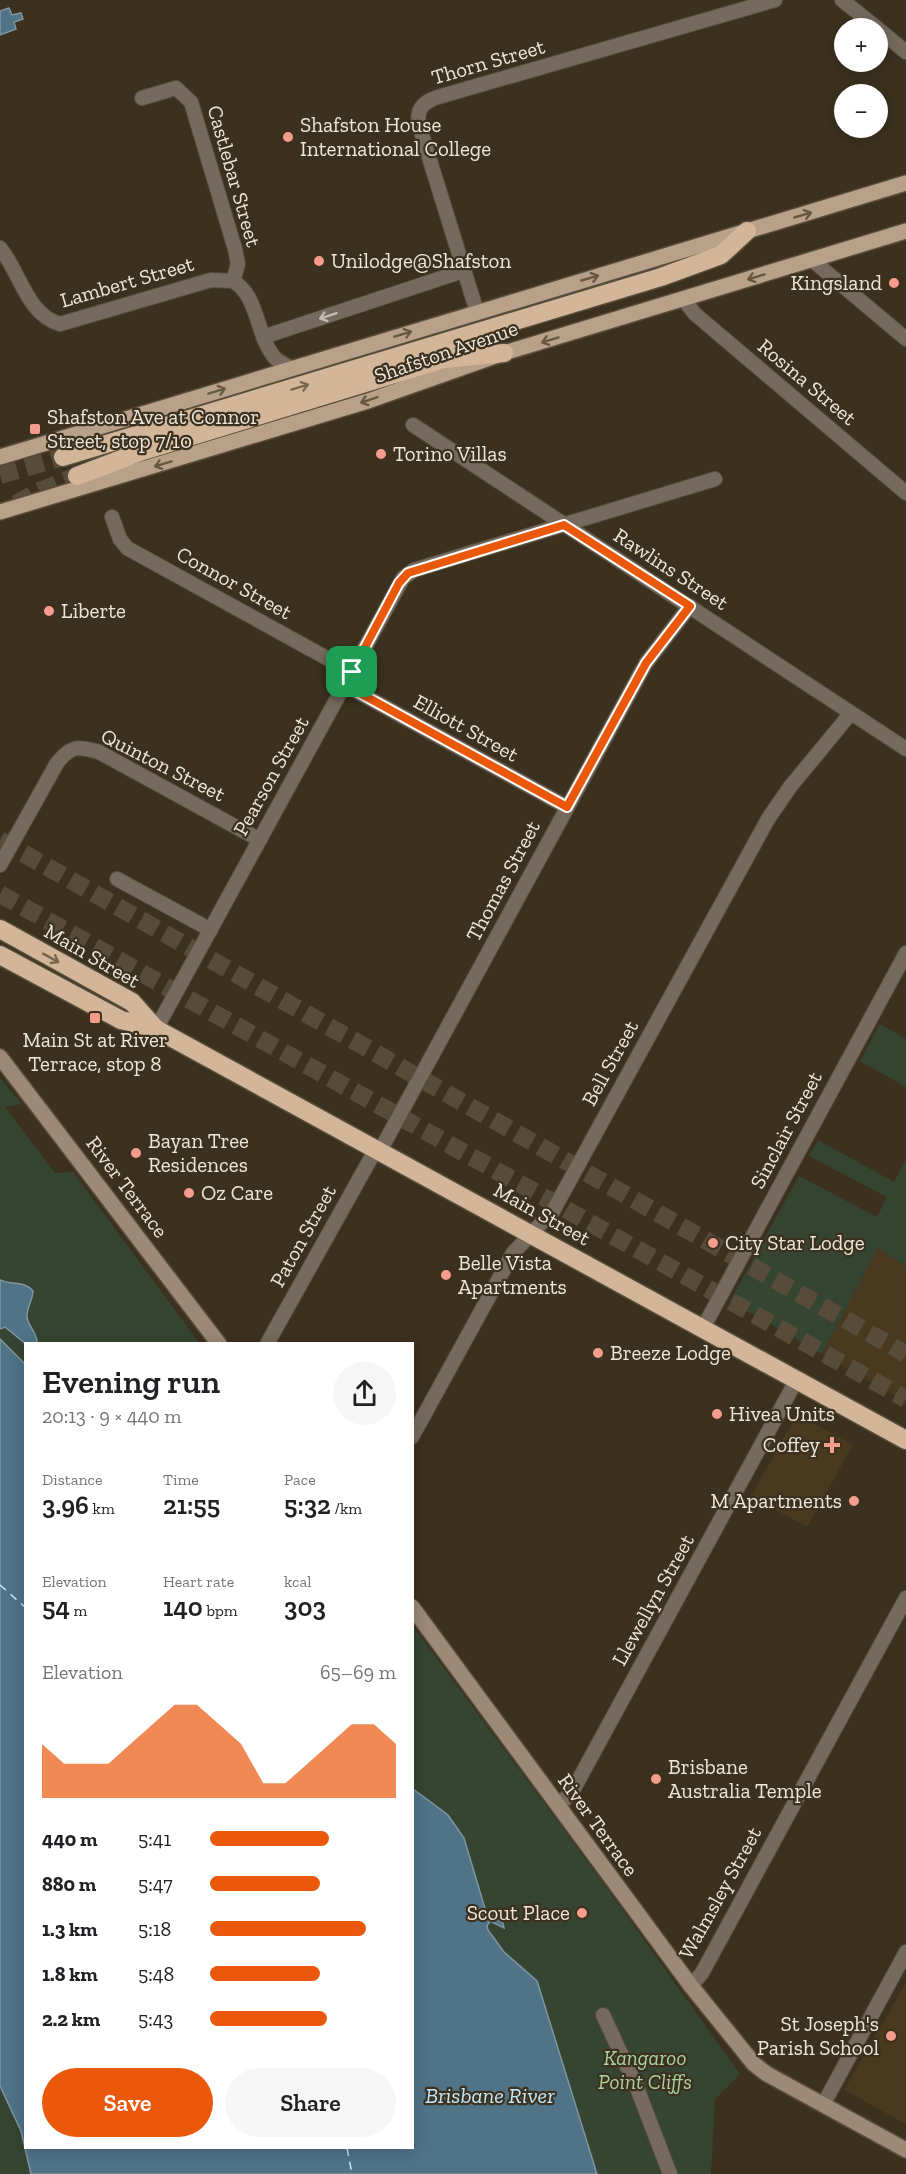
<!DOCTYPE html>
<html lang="en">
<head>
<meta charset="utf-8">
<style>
  :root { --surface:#fff; --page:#f6f6f6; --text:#202124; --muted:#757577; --accent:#ea580c }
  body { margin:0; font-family:"Zilla Slab",serif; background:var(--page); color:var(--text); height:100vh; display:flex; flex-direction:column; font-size:22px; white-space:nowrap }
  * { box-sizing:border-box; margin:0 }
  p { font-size:20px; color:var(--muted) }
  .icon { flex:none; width:33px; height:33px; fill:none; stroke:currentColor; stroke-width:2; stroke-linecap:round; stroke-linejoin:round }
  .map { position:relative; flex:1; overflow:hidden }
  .sheet { position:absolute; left:24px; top:1342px; width:390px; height:807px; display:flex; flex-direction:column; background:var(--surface); border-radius:0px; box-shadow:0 3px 15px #0003 }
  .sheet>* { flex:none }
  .buttons { position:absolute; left:834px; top:18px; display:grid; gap:12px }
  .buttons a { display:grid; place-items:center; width:54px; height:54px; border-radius:50%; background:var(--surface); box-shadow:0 3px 15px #0003; font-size:30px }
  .pin { position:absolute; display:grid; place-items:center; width:51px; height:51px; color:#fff; margin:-26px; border-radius:12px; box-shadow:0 3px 9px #0006 }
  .round { display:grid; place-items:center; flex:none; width:63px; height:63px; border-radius:32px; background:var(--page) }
  .head { display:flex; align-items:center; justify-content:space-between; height:102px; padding:0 18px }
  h1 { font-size:33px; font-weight:600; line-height:45px }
  .stats { display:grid; grid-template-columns:repeat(3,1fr); gap:9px; height:102px; padding:6px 18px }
  .stats div { display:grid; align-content:center }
  .stats b { font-size:26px; font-weight:600 }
  .stats small { font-size:16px; font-weight:400 }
  .stats p { font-size:16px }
  .chart { height:168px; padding:12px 18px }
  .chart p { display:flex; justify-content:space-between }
  .chart svg { width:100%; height:108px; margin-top:6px; fill:var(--accent); opacity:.7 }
  .button { display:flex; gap:12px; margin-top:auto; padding:12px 18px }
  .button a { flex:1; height:69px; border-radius:36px; background:var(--accent); color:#fff; font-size:24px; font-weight:600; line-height:69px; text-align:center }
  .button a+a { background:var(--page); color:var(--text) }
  ul { padding:0 18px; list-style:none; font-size:20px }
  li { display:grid; grid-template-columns:96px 72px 1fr; align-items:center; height:45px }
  li i { height:15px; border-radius:8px; background:var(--accent) }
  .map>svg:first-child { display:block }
  .built { fill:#48391f }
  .green { fill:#364532 }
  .water { fill:#507388; stroke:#7f96a1; stroke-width:1.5 }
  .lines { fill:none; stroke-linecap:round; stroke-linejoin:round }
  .ferry { stroke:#c3e7fe; stroke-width:1.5; stroke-dasharray:8 6; stroke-linecap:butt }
  .highway-tunnel { stroke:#574c3a; stroke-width:18; stroke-dasharray:18 9; stroke-linecap:butt }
  .street-casing { stroke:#584e3c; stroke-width:16 }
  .secondary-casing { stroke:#584e3c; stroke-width:18 }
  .primary-casing { stroke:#584e3c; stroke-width:18 }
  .highway-casing { stroke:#584e3c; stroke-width:21 }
  .street { stroke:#766a5f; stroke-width:14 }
  .secondary { stroke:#9c8976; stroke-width:15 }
  .primary { stroke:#b8a188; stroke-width:15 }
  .highway { stroke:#d3b699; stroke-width:18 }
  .oneway { stroke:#675843 }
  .oneway2 { stroke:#c3bbaf }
  .oneway3 { stroke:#78664f }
  .route-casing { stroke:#fff; stroke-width:12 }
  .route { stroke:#ea580c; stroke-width:8 }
  .poi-dot { fill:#f49d8c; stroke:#3c311e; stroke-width:2 }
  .labels { text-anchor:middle; stroke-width:4.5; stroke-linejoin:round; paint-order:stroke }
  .street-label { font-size:21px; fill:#ede6da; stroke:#3c311e }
  .poi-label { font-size:21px; fill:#ede6da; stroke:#3c311e; text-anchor:start }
  .park-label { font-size:21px; font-style:italic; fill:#aad2a0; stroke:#3c311e }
  .water-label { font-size:22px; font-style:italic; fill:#c3e7fe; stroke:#3c311e }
</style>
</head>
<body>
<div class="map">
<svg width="906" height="2174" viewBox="0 0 906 2174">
  <rect width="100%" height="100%" fill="#3c311e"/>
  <!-- built -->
  <g class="built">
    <path d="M 878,1246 L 906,1267 L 906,1402 L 822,1354 Z"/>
    <path d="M 797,1414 L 853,1445 L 807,1527 L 751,1496 Z"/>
    <path d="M 906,1983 L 906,2124 L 844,2090 Z"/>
  </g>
  <!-- green -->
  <g class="green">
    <path d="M 880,1024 L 906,1039 L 906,1087 L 860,1061 Z"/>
    <path d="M 0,1078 L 22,1104 L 5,1107 L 55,1173 L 73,1172 L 200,1344 L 37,1344 L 37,1337 L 28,1321 L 29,1305 L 21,1283 L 10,1284 L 0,1280 Z"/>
    <path d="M 818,1140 L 894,1182 L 906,1160 L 906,1267 L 878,1247 L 822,1354 L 730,1301 L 799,1176 L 877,1217 L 887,1197 L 809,1156 Z"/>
    <path d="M 5,1327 L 26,1344 L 25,1365 L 0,1339 L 0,1329 Z"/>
    <path d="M 412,1625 L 604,1884 L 740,2074 L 715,2099 L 711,2174 L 597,2174 L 537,1981 L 504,1952 L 488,1930 L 487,1926 L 490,1921 L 504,1927 L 503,1923 L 486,1912 L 464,1838 L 448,1815 L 413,1789 Z"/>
    <path d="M 0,2086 L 21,2131 L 31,2174 L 0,2174 Z"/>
  </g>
  <!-- water -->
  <g class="water">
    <path d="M 9,8 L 12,15 L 21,13 L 23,19 L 14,22 L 16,29 L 0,35 L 0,11 Z"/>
    <path d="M 0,1280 C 12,1286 24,1280 33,1291 C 33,1299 27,1307 27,1316 C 27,1326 38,1332 37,1344 L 26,1344 L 5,1327 L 0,1329 Z"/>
    <path d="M 0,1339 L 26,1365 L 26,2148 L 412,2148 L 413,1789 L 448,1815 L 464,1838 L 486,1912 L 503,1923 L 504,1928 L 490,1921 L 487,1926 L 488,1930 L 504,1952 L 537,1981 L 597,2174 L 31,2174 L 21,2131 L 0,2086 Z"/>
  </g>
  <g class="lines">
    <!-- ferry -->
    <g class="ferry">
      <path d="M 0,1585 L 26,1608"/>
      <path d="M 347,2148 L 352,2174"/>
    </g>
    <!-- highway-tunnel -->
    <g class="highway-tunnel">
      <path d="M 0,475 L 63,457"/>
      <path d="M 16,504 L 42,490 L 77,476"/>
      <path d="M 0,840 L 906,1354"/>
      <path d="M 0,894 L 906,1399"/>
    </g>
    <defs>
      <g id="street">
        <path d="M 842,0 L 877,28"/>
        <path d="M 878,29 L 906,52"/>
        <path d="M 142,98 L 176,88 L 191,102 L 235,249 L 238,264 L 233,281"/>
        <path d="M 0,248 C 20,272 27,315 60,324 L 211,280 L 233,281 C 259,296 256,336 275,358 C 279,362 286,365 291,368"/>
        <path d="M 812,260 L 906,339"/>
        <path d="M 684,300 L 695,314 L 906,493"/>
        <path d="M 477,312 L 419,125 C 416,109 423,102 438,97 L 775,0"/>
        <path d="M 263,337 L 463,271"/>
        <path d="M 413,425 L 906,749"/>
        <path d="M 112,517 L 120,539 L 127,548 L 352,672"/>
        <path d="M 345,685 L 567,807"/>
        <path d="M 0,865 L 57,763 C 71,745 79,746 99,752 L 260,840"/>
        <path d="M 117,879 L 211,930"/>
        <path d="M 156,1029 L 403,578 L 414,570 L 715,479"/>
        <path d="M 380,1151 L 646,663 L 690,606"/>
        <path d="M 703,1328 L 906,953"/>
        <path d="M 267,1344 L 376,1149"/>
        <path d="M 412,1437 L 513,1253 L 553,1211 L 768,819 L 790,787 L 851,713"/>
        <path d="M 558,1806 L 572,1792 L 797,1379"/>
        <path d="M 691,1986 L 702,1973 L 906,1598"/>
        <path d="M 603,2015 L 637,2088 L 670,2174"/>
        <path d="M 823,2105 L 906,1952"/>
      </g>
      <g id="secondary">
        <path d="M 0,1057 L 219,1344"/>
        <path d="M 412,1607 L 691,1986 L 754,2064 L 767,2074 L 906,2150"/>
      </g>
      <g id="primary">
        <path d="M 0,457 L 906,183"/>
        <path d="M 0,512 L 368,401 L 504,353 L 906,231"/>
      </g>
      <g id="highway">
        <path d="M 63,457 L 661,277 L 721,255 L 747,231"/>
        <path d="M 77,476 L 140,452 L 444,359 L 504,353"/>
        <path d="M 0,929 L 132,1002 L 156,1029"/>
        <path d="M 0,955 L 121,1020 L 156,1029 L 906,1440"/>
      </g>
    </defs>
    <!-- street casing -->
    <use href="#street" class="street-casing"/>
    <!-- secondary casing -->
    <use href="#secondary" class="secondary-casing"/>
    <!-- primary casing -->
    <use href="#primary" class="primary-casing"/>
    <!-- highway casing -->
    <use href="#highway" class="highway-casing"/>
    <!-- street -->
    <use href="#street" class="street"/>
    <!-- secondary -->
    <use href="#secondary" class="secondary"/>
    <!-- primary -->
    <use href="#primary" class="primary"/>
    <!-- highway -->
    <use href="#highway" class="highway"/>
  </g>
  <!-- one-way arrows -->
  <defs><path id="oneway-shaft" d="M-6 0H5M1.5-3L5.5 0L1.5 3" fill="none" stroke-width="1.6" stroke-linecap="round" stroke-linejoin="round" transform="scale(1.5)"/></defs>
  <g class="oneway">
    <use href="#oneway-shaft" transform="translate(803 215) rotate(-16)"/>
    <use href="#oneway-shaft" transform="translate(756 277) rotate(163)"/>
    <use href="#oneway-shaft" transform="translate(590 278) rotate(-16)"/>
    <use href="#oneway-shaft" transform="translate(403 334) rotate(-17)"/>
    <use href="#oneway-shaft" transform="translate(550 340) rotate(163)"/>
    <use href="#oneway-shaft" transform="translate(217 391) rotate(-17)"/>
    <use href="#oneway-shaft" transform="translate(369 400) rotate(161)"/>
    <use href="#oneway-shaft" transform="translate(163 464) rotate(163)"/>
  </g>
  <use class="oneway2" href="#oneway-shaft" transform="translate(328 316) rotate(162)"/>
  <g class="oneway3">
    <use href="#oneway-shaft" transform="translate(300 387) rotate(-17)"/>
    <use href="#oneway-shaft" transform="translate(51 958) rotate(29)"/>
  </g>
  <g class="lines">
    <defs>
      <path id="route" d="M 564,525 L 690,606 L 646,663 L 567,807 L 345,685 L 399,583 L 408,573 Z"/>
    </defs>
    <!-- route casing -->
    <use href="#route" class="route-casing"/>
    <!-- route -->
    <use href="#route" class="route"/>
  </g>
  <!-- markers -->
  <g class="poi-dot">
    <circle cx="288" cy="137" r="6"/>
    <circle cx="319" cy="261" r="6"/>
    <circle cx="894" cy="283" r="6"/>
    <rect x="29" y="423" width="12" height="12" rx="3"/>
    <circle cx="381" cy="454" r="6"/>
    <circle cx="49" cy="611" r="6"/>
    <rect x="89" y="1012" width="12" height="12" rx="3"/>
    <circle cx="136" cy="1153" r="6"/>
    <circle cx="189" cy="1193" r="6"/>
    <circle cx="713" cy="1243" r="6"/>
    <circle cx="446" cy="1275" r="6"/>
    <circle cx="598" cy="1353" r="6"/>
    <circle cx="717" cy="1414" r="6"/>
    <path d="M829 1436h6v6h6v6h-6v6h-6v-6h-6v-6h6z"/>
    <circle cx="854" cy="1501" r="6"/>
    <circle cx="656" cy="1779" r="6"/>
    <circle cx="582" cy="1913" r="6"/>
    <circle cx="891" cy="2036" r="6"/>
  </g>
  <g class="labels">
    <!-- street labels -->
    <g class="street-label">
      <text transform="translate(488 62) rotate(-16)" y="7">Thorn Street</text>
      <text transform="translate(234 176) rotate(74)" y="7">Castlebar Street</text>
      <text transform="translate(127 282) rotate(-16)" y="7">Lambert Street</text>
      <text transform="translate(446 352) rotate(-19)" y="7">Shafston Avenue</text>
      <text transform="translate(807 382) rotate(40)" y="7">Rosina Street</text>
      <text transform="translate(671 569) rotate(33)" y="7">Rawlins Street</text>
      <text transform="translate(234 583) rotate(29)" y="7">Connor Street</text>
      <text transform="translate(466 728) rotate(29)" y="7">Elliott Street</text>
      <text transform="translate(163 765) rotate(27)" y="7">Quinton Street</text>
      <text transform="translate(271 776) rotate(-61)" y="7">Pearson Street</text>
      <text transform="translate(503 881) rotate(-62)" y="7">Thomas Street</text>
      <text transform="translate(92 956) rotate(30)" y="7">Main Street</text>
      <text transform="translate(610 1063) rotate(-61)" y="7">Bell Street</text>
      <text transform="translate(786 1130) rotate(-62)" y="7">Sinclair Street</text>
      <text transform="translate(127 1187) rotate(53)" y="7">River Terrace</text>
      <text transform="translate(542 1214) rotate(29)" y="7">Main Street</text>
      <text transform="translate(303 1236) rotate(-61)" y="7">Paton Street</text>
      <text transform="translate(653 1600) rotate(-61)" y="7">Llewellyn Street</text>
      <text transform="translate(598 1825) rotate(54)" y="7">River Terrace</text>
      <text transform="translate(720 1893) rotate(-61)" y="7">Walmsley Street</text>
    </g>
    <!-- poi labels -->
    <g class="poi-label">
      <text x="300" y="132">Shafston House<tspan x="300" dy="24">International College</tspan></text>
      <text x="331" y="268">Unilodge@Shafston</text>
      <text x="882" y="290" text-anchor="end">Kingsland</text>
      <text x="47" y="424">Shafston Ave at Connor<tspan x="47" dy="24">Street, stop 7/10</tspan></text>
      <text x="393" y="461">Torino Villas</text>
      <text x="61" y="618">Liberte</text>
      <text x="95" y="1047" text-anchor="middle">Main St at River<tspan x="95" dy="24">Terrace, stop 8</tspan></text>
      <text x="148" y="1148">Bayan Tree<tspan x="148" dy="24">Residences</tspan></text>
      <text x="201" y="1200">Oz Care</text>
      <text x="725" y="1250">City Star Lodge</text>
      <text x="458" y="1270">Belle Vista<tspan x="458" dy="24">Apartments</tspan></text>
      <text x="610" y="1360">Breeze Lodge</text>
      <text x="729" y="1421">Hivea Units</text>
      <text x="820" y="1452" text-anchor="end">Coffey</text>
      <text x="842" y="1508" text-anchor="end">M Apartments</text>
      <text x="668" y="1774">Brisbane<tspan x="668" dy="24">Australia Temple</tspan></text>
      <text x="570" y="1920" text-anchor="end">Scout Place</text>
      <text x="879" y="2031" text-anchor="end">St Joseph's<tspan x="879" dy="24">Parish School</tspan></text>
    </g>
    <!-- park labels -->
    <g class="park-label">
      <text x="645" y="2065">Kangaroo<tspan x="645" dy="24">Point Cliffs</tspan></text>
    </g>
    <!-- water labels -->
    <g class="water-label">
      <text x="490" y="2103">Brisbane River</text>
    </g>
  </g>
</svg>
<div class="buttons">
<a>+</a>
<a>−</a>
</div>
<div class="pin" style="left:352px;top:672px;background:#1e9e55"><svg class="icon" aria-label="arrive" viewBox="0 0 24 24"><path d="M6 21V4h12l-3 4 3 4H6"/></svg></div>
<section class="sheet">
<div class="head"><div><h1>Evening run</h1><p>20:13 · 9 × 440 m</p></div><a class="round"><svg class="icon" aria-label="share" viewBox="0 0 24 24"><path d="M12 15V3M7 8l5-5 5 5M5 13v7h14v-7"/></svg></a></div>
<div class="stats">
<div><p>Distance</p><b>3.96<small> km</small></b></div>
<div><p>Time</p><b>21:55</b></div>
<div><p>Pace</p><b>5:32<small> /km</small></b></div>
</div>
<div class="stats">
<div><p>Elevation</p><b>54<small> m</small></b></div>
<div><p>Heart rate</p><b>140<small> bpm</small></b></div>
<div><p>kcal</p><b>303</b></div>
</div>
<div class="chart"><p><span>Elevation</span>65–69 m</p>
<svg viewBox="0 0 160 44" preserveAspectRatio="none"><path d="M0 44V22L10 30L20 30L30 30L40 22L50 14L60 6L70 6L80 14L90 22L100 38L110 38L120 30L130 22L140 14L150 14L160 22V44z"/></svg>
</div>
<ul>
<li><b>440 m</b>5:41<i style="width:64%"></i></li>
<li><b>880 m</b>5:47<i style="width:59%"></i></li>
<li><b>1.3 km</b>5:18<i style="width:84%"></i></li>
<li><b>1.8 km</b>5:48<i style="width:59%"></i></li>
<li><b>2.2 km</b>5:43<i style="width:63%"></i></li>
</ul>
<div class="button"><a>Save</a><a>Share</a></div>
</section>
</div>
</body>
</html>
